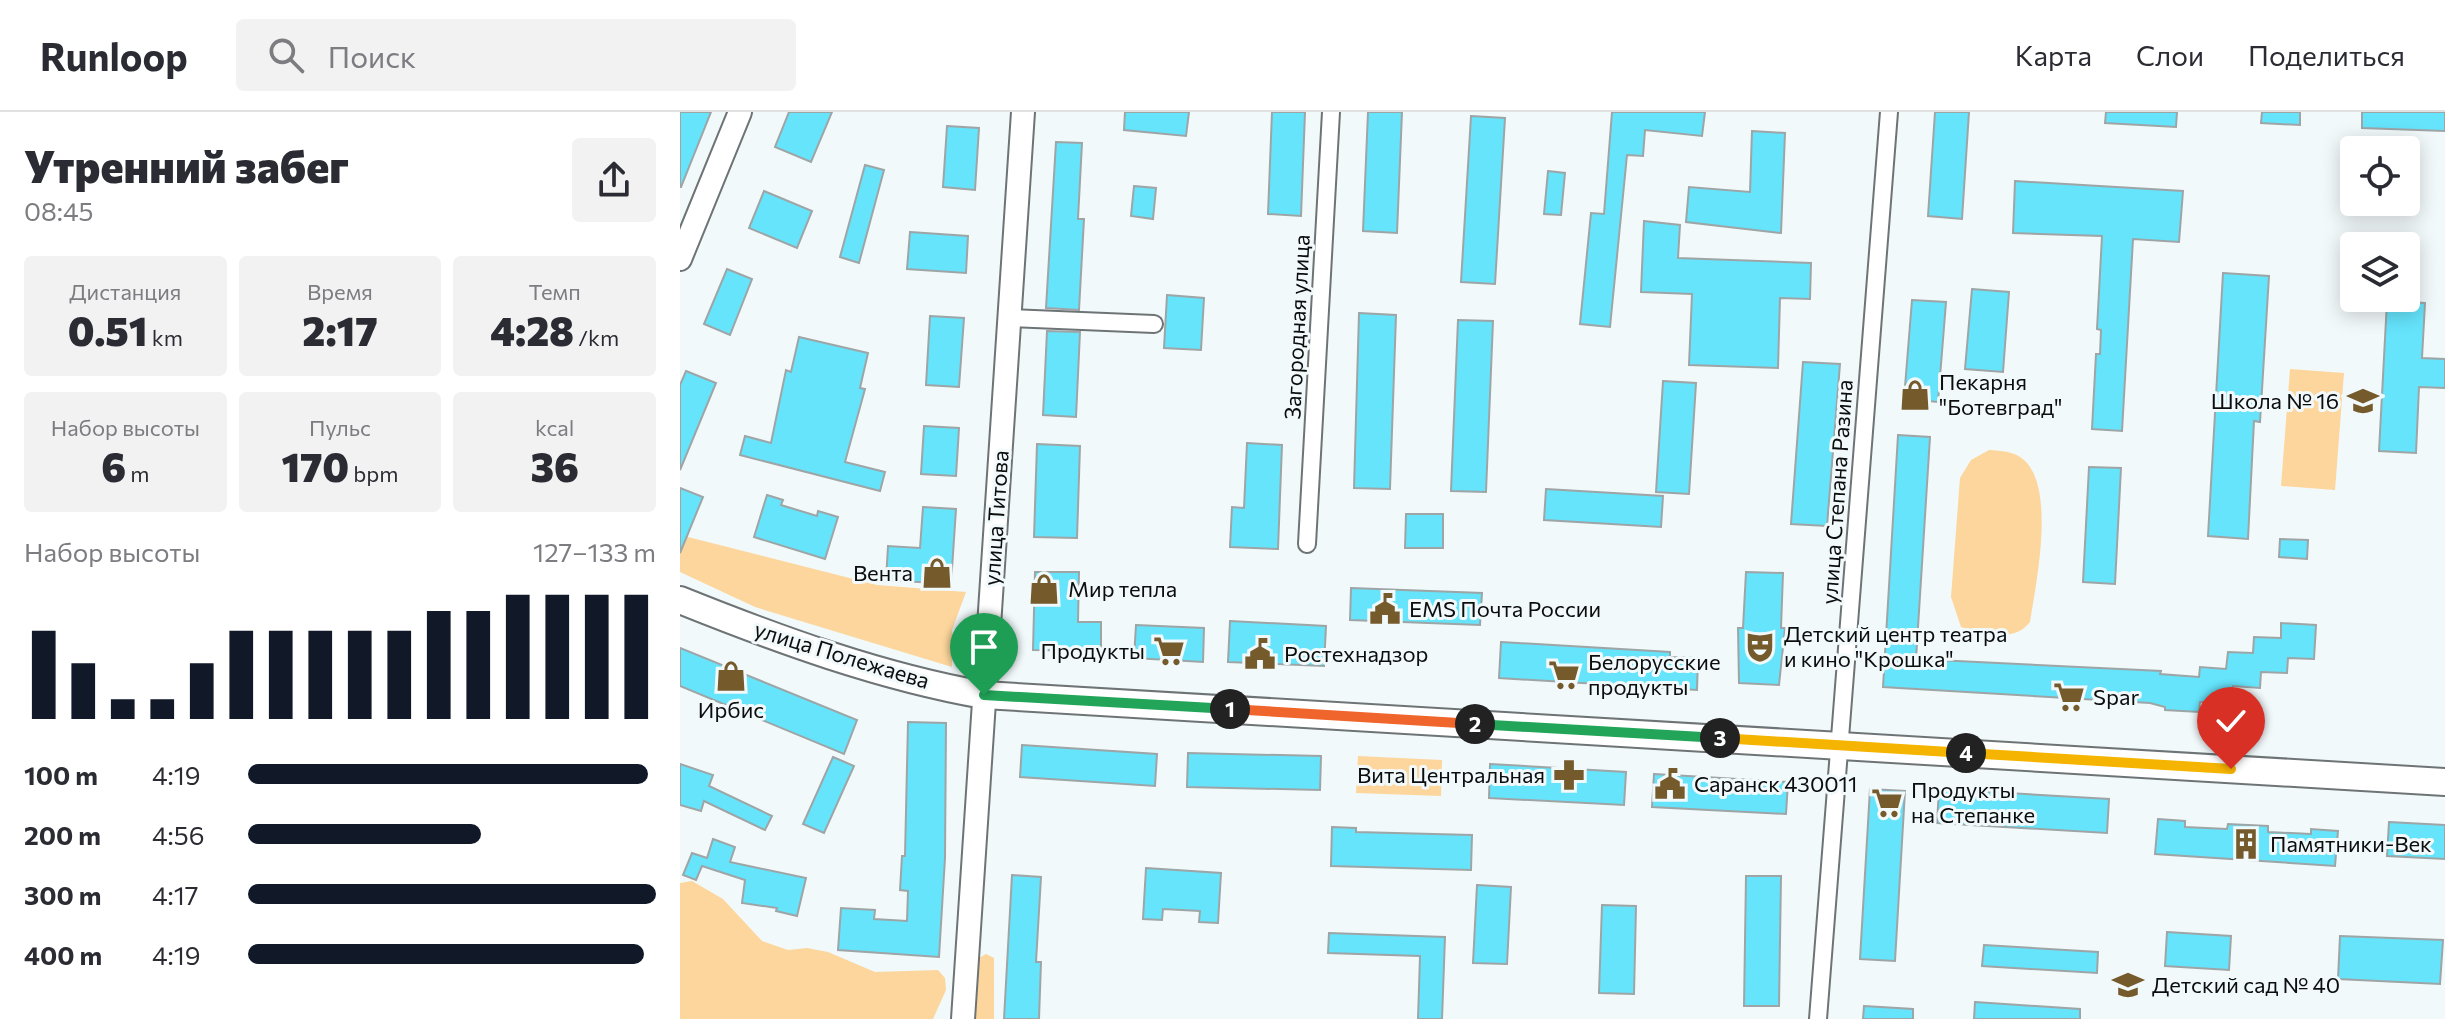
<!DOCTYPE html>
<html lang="ru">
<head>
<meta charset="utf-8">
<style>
  :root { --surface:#fff; --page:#f2f2f3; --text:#2b2b33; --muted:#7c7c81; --line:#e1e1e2; --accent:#111827 }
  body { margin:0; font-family:Commissioner,sans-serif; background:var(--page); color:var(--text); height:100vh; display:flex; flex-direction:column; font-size:30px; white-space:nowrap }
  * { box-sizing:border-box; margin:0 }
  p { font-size:26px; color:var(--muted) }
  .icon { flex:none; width:44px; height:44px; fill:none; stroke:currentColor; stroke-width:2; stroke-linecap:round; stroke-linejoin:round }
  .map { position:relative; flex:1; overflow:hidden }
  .details { display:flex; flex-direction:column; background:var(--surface); width:680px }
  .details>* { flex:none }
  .tools { position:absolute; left:1660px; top:24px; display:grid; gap:16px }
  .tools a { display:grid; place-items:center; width:80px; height:80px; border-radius:8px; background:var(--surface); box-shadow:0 4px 20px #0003; font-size:40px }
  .pin { position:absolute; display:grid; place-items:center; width:68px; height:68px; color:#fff; margin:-82px -34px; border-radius:50% 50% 50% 0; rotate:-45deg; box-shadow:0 0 8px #0007 }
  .pin .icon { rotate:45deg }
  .km { position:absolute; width:40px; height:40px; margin:-20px; border-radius:50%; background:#222; color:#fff; font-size:22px; line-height:40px; text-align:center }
  .round { display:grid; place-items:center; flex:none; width:84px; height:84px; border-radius:8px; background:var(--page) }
  .head { display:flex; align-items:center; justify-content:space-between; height:136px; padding:0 24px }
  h1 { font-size:44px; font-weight:800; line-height:60px }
  .stats { display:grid; grid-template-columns:repeat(3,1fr); gap:12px; height:136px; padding:8px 24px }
  .stats div { display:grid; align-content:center; border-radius:8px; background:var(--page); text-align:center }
  .stats b { font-size:40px; font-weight:800 }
  .stats small { font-size:22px; font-weight:400 }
  .stats p { font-size:22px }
  .chart { height:224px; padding:16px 24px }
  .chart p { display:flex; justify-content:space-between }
  .chart svg { width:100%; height:144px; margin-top:8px; stroke:var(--accent); stroke-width:6 }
  ul { padding:0 24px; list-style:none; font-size:26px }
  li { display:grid; grid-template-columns:128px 96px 1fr; align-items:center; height:60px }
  li i { height:20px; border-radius:10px; background:var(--accent) }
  header { display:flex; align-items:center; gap:48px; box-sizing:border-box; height:112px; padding:0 40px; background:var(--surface); border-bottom:2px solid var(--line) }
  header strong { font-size:38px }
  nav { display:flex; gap:44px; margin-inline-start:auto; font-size:28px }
  .search { width:560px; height:72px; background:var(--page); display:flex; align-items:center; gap:20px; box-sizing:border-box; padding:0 28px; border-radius:8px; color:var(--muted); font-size:30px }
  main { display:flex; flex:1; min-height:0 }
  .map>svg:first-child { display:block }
  .green { fill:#fcd69c }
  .building { fill:#65e4fc; stroke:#9ea5a6; stroke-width:2 }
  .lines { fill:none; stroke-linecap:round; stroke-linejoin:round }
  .minor-casing { stroke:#6e7475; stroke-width:20 }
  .secondary-casing { stroke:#6e7475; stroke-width:26 }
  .primary-casing { stroke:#6e7475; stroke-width:30 }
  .minor { stroke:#fff; stroke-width:16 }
  .secondary { stroke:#fff; stroke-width:22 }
  .primary { stroke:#fff; stroke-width:26 }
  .split-1-casing { stroke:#fff; stroke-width:16 }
  .split-2-casing { stroke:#fff; stroke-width:16 }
  .split-3-casing { stroke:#fff; stroke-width:16 }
  .split-4-casing { stroke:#fff; stroke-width:16 }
  .split-5-casing { stroke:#fff; stroke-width:16 }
  .split-1 { stroke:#22a559; stroke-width:10 }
  .split-2 { stroke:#f0652b; stroke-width:10 }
  .split-3 { stroke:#22a559; stroke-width:10 }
  .split-4 { stroke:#f5b400; stroke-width:10 }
  .split-5 { stroke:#f5b400; stroke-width:10 }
  .labels { text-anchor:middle; stroke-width:6; stroke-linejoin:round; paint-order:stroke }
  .street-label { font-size:22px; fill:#0b0d0e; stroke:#f2f9fb }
  .poi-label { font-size:22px; fill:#0b0d0e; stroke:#f2f9fb; text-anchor:start }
</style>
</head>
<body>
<header>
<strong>Runloop</strong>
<div class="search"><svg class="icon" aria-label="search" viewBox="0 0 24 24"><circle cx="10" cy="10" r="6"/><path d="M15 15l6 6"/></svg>Поиск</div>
<nav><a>Карта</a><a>Слои</a><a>Поделиться</a></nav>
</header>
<main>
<section class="details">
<div class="head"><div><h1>Утренний забег</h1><p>08:45</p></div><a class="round"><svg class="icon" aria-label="share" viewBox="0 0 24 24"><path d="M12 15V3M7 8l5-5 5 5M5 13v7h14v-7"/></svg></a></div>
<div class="stats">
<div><p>Дистанция</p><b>0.51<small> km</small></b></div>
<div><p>Время</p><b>2:17</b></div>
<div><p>Темп</p><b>4:28<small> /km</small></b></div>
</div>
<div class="stats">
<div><p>Набор высоты</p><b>6<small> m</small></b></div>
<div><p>Пульс</p><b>170<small> bpm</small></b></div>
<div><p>kcal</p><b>36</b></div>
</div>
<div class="chart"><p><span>Набор высоты</span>127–133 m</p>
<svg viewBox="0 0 160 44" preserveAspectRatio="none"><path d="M5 44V17M15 44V27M25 44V38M35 44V38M45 44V27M55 44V17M65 44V17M75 44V17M85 44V17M95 44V17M105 44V11M115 44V11M125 44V6M135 44V6M145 44V6M155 44V6"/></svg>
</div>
<ul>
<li><b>100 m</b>4:19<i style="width:98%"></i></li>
<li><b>200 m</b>4:56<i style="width:57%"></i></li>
<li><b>300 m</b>4:17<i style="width:100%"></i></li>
<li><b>400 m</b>4:19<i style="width:97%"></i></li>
</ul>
</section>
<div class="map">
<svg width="1765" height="907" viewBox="0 0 1765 907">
  <rect width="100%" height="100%" fill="#f2f9fb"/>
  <!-- green -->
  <g class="green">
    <path d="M 1610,257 L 1664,261 L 1655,378 L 1601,374 Z"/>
    <path d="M 1309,338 C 1322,339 1334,339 1344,348 C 1376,377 1356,471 1350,510 C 1334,531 1303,522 1281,515 L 1271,485 L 1280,366 L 1291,348 Z"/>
    <path d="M 0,423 L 197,473 L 286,480 L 272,518 L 272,555 L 75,495 L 0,460 Z"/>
    <path d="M 678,644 L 762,648 L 761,684 L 676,681 Z"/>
    <path d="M 12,769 L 43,787 L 82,829 L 108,838 L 127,836 L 148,840 L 195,860 L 258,858 L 265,866 L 266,878 L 253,907 L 0,907 L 0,771 Z"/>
    <path d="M 306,842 L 314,846 L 314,907 L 294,907 L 299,846 Z"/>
  </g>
  <!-- building -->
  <g class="building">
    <path d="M 0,0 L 31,0 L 1,75 L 0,75 Z"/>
    <path d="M 109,0 L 152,0 L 131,50 L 95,35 Z"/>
    <path d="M 445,0 L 509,0 L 506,24 L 444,18 Z"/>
    <path d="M 592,0 L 625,0 L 621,104 L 588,102 Z"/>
    <path d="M 688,0 L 722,0 L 717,121 L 683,119 Z"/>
    <path d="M 932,0 L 1025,0 L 1022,24 L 965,18 L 963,44 L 947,43 L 930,215 L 900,212 L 911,101 L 924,102 Z"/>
    <path d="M 1255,0 L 1289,0 L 1282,107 L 1248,104 Z"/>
    <path d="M 1426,0 L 1497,0 L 1496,15 L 1425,11 Z"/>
    <path d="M 1582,0 L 1620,0 L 1620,13 L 1581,11 Z"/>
    <path d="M 1682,0 L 1765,0 L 1765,19 L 1682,16 Z"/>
    <path d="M 791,4 L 825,6 L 815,172 L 781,170 Z"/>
    <path d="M 267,14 L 299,16 L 295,78 L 263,75 Z"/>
    <path d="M 1072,19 L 1105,21 L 1101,121 L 1006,110 L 1009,75 L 1070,80 Z"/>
    <path d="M 376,30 L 402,31 L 398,107 L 404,107 L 399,198 L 366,196 Z"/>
    <path d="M 185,53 L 204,58 L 179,151 L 160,145 Z"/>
    <path d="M 868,59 L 885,61 L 881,103 L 864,102 Z"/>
    <path d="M 1335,69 L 1503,79 L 1499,130 L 1453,127 L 1442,319 L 1412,317 L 1416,242 L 1420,242 L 1421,218 L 1417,217 L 1422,124 L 1333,121 Z"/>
    <path d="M 454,74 L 476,76 L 473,107 L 451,104 Z"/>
    <path d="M 84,79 L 132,99 L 117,136 L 69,116 Z"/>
    <path d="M 964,109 L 1000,113 L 998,146 L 1131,151 L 1130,187 L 1100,186 L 1098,256 L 1009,253 L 1012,182 L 961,180 Z"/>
    <path d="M 230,120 L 288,124 L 286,161 L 227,157 Z"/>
    <path d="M 47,157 L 72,167 L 50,223 L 24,212 Z"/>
    <path d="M 1543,161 L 1589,164 L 1580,310 L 1574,309 L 1568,427 L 1528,424 Z"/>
    <path d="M 1292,177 L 1329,180 L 1323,260 L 1285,257 Z"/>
    <path d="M 487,183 L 524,186 L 521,238 L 484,236 Z"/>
    <path d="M 1232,188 L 1266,190 L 1258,290 L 1224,287 Z"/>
    <path d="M 1707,189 L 1745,191 L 1742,246 L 1765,247 L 1765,276 L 1739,275 L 1736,341 L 1699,339 Z"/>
    <path d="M 679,201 L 716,203 L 710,377 L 674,376 Z"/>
    <path d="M 250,204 L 284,206 L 279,275 L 246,273 Z"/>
    <path d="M 778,208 L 813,209 L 806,380 L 771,379 Z"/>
    <path d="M 367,219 L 400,220 L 396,305 L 363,303 Z"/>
    <path d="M 119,225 L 188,241 L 180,276 L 185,277 L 165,350 L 205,360 L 200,379 L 60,343 L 65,324 L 91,331 L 106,258 L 111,260 Z"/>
    <path d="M 1123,250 L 1160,252 L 1147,414 L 1111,412 Z"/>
    <path d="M 6,259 L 36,271 L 0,358 L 0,273 Z"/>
    <path d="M 983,269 L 1016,271 L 1009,382 L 976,380 Z"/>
    <path d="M 244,314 L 279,316 L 276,364 L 241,362 Z"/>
    <path d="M 1218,323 L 1250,325 L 1236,547 L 1481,559 L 1480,562 L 1519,565 L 1520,555 L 1546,557 L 1548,540 L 1573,541 L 1574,525 L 1601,526 L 1601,511 L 1636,513 L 1634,547 L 1608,546 L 1607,561 L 1581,560 L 1580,576 L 1553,574 L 1552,591 L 1520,590 L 1519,600 L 1485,598 L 1485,595 L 1470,591 L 1203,575 Z"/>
    <path d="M 567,331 L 602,333 L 598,437 L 550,435 L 552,395 L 564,396 Z"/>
    <path d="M 357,332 L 400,334 L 397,426 L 354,425 Z"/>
    <path d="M 1409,355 L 1441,356 L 1435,472 L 1403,470 Z"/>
    <path d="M 0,376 L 23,385 L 0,441 Z"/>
    <path d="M 866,377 L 983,384 L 981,415 L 864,408 Z"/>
    <path d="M 87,383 L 103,388 L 101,393 L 137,404 L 138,399 L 158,405 L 145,447 L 74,425 Z"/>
    <path d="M 243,395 L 276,397 L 271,472 L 206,468 L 208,434 L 240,436 Z"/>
    <path d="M 726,402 L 763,402 L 763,436 L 725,436 Z"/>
    <path d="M 1600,427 L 1628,428 L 1627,447 L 1599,445 Z"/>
    <path d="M 355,460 L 399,460 L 398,510 L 421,510 L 421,539 L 353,538 Z"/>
    <path d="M 1066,460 L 1103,461 L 1101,516 L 1105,516 L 1099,573 L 1059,571 L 1058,516 L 1063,516 Z"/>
    <path d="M 671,476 L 802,481 L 800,513 L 670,508 Z"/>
    <path d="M 550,509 L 646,514 L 644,554 L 548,550 Z"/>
    <path d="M 456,513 L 524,516 L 523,550 L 454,546 Z"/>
    <path d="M 821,530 L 990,540 L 990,545 L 1018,546 L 1017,578 L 819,566 Z"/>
    <path d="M 0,536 L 177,608 L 164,642 L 0,574 Z"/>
    <path d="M 228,610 L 266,611 L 265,746 L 259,845 L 158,838 L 161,796 L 195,798 L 194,807 L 227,809 L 228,779 L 220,778 L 222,744 L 225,744 Z"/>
    <path d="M 342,633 L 477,642 L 475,674 L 340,665 Z"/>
    <path d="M 508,641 L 641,644 L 640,678 L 507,675 Z"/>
    <path d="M 153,645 L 174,654 L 144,721 L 123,712 Z"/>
    <path d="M 0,652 L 33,663 L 29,674 L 92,704 L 85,718 L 24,689 L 21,699 L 0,693 Z"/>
    <path d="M 810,652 L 946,660 L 944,693 L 809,686 Z"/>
    <path d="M 974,662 L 1108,670 L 1106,702 L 972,695 Z"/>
    <path d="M 1190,677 L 1225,679 L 1215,849 L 1180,847 Z"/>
    <path d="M 1259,677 L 1429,687 L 1427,721 L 1257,711 Z"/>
    <path d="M 1478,707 L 1505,709 L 1505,715 L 1547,717 L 1548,712 L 1588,714 L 1588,720 L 1631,722 L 1631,717 L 1658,719 L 1655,754 L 1475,742 Z"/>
    <path d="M 1709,710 L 1765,713 L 1765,747 L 1707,744 Z"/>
    <path d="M 652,715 L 676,716 L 676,720 L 792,723 L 791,758 L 651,754 Z"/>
    <path d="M 33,727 L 55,735 L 50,750 L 126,766 L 117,804 L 96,799 L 97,796 L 62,791 L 65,768 L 22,754 L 16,768 L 3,763 L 12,741 L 27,746 Z"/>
    <path d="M 466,756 L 541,761 L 538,811 L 519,810 L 520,799 L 483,797 L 482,808 L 463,807 Z"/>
    <path d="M 332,763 L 361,765 L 356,850 L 361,850 L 359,907 L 324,907 Z"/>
    <path d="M 1066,764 L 1101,764 L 1099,894 L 1064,894 Z"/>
    <path d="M 797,773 L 831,775 L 827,852 L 793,851 Z"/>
    <path d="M 922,793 L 956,794 L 954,882 L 919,881 Z"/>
    <path d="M 1487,820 L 1551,824 L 1549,858 L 1485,854 Z"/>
    <path d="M 649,821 L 765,825 L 762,907 L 738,907 L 740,844 L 648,841 Z"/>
    <path d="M 1660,824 L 1763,828 L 1760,872 L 1658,867 Z"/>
    <path d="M 1304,833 L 1418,840 L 1417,861 L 1302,854 Z"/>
    <path d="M 1295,890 L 1400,897 L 1400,907 L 1294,907 Z"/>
    <path d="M 1184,894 L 1233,897 L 1233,907 L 1183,907 Z"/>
  </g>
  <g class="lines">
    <defs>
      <g id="minor">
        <path d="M 330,206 L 474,212"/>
        <path d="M 627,432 L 651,0"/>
        <path d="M 1138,907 L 1209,0"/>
      </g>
      <g id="secondary">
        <path d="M 0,147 L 60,0"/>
        <path d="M 283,907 L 343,0"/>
      </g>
      <path id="primary" d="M 0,488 C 97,527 201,565 304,583 L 1765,670"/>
    </defs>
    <!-- minor casing -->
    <use href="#minor" class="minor-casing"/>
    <!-- secondary casing -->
    <use href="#secondary" class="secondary-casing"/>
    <!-- primary casing -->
    <use href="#primary" class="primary-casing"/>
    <!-- minor -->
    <use href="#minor" class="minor"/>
    <!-- secondary -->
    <use href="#secondary" class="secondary"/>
    <!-- primary -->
    <use href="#primary" class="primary"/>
  </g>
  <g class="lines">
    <defs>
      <path id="split-1" d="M 304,583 L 550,597"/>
      <path id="split-2" d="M 550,597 L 795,612"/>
      <path id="split-3" d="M 795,612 L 1040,626"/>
      <path id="split-4" d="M 1040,626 L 1286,641"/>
      <path id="split-5" d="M 1286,641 L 1551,657"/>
    </defs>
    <!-- split-1 casing -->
    <use href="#split-1" class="split-1-casing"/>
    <!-- split-2 casing -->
    <use href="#split-2" class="split-2-casing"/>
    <!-- split-3 casing -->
    <use href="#split-3" class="split-3-casing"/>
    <!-- split-4 casing -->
    <use href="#split-4" class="split-4-casing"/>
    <!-- split-5 casing -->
    <use href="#split-5" class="split-5-casing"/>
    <!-- split-1 -->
    <use href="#split-1" class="split-1"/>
    <!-- split-2 -->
    <use href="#split-2" class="split-2"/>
    <!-- split-3 -->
    <use href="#split-3" class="split-3"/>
    <!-- split-4 -->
    <use href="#split-4" class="split-4"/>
    <!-- split-5 -->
    <use href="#split-5" class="split-5"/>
  </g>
  <!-- icons -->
  <defs>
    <symbol id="shop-bare" viewBox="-9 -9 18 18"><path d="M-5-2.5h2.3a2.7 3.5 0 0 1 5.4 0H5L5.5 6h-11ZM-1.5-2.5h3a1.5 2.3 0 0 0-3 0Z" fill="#755a2c" stroke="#f2f9fb" stroke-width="2.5" paint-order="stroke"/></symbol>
    <symbol id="school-bare" viewBox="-9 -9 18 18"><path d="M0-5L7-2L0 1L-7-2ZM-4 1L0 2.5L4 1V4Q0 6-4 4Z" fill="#755a2c" stroke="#f2f9fb" stroke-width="2.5" paint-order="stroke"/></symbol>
    <symbol id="civic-bare" viewBox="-9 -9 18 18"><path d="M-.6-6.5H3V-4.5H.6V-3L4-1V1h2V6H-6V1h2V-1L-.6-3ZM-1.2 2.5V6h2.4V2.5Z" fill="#755a2c" stroke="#f2f9fb" stroke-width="2.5" paint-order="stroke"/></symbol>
    <symbol id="theatre-bare" viewBox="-9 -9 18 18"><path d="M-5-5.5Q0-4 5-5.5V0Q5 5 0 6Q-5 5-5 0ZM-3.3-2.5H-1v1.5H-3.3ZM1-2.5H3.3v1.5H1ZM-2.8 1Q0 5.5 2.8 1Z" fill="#755a2c" stroke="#f2f9fb" stroke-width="2.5" paint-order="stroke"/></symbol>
    <symbol id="supermarket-bare" viewBox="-9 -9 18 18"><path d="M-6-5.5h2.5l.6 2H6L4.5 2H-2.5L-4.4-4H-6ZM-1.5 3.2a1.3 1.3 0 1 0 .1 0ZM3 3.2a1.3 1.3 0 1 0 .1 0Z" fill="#755a2c" stroke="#f2f9fb" stroke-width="2.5" paint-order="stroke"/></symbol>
    <symbol id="pharmacy-bare" viewBox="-9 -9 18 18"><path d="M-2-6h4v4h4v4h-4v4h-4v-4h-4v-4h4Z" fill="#755a2c" stroke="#f2f9fb" stroke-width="2.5" paint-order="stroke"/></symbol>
    <symbol id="building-bare" viewBox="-9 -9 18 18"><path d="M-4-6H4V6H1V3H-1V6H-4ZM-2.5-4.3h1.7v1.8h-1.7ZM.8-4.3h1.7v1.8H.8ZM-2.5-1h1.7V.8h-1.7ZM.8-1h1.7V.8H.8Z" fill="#755a2c" stroke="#f2f9fb" stroke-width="2.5" paint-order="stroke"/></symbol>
  </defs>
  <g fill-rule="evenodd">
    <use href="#shop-bare" x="1213" y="261" width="44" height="44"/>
    <use href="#school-bare" x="1661" y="267" width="44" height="44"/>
    <use href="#shop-bare" x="235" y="439" width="44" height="44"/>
    <use href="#shop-bare" x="342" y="455" width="44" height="44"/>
    <use href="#civic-bare" x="683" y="475" width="44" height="44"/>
    <use href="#theatre-bare" x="1058" y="513" width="44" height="44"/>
    <use href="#supermarket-bare" x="467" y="517" width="44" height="44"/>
    <use href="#civic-bare" x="558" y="520" width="44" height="44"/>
    <use href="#supermarket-bare" x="862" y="541" width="44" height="44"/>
    <use href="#shop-bare" x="29" y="542" width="44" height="44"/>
    <use href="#supermarket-bare" x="1367" y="563" width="44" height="44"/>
    <use href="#pharmacy-bare" x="867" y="641" width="44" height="44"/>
    <use href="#civic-bare" x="968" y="650" width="44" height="44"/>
    <use href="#supermarket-bare" x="1185" y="669" width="44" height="44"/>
    <use href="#building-bare" x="1544" y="710" width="44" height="44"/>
    <use href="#school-bare" x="1426" y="851" width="44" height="44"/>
  </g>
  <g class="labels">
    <!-- street labels -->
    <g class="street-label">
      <text transform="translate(617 215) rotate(-87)" y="8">Загородная улица</text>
      <text transform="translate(1157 380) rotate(-86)" y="8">улица Степана Разина</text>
      <text transform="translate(316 406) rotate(-86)" y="8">улица Титова</text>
      <text transform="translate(162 543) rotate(17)" y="8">улица Полежаева</text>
    </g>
    <!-- poi labels -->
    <g class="poi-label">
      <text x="1259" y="278">Пекарня<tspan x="1259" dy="25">"Ботевград"</tspan></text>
      <text x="1659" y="297" text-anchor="end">Школа № 16</text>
      <text x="233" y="469" text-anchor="end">Вента</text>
      <text x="388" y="485">Мир тепла</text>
      <text x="729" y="505">EMS Почта России</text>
      <text x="1104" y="530">Детский центр театра<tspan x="1104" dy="25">и кино "Крошка"</tspan></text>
      <text x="465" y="547" text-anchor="end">Продукты</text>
      <text x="604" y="550">Ростехнадзор</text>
      <text x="908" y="558">Белорусские<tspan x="908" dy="25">продукты</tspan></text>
      <text x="1413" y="593">Spar</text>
      <text x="51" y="606" text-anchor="middle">Ирбис</text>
      <text x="865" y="671" text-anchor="end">Вита Центральная</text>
      <text x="1014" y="680">Саранск 430011</text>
      <text x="1231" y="686">Продукты<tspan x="1231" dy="25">на Степанке</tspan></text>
      <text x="1590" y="740">Памятники-Век</text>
      <text x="1472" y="881">Детский сад № 40</text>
    </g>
  </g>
</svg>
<div class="tools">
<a><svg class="icon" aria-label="locate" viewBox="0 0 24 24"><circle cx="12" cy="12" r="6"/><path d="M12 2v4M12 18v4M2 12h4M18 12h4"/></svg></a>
<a><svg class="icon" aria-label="layers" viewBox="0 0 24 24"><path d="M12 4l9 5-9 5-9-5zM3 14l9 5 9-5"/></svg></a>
</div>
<div class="pin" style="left:304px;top:583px;background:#1e9e55"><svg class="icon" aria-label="arrive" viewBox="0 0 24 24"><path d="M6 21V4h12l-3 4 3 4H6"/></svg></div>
<div class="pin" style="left:1551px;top:657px;background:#d93025"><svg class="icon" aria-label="check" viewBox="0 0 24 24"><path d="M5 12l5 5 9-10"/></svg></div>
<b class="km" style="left:550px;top:597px">1</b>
<b class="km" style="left:795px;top:612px">2</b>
<b class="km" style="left:1040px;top:626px">3</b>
<b class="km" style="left:1286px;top:641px">4</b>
</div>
</main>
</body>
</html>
